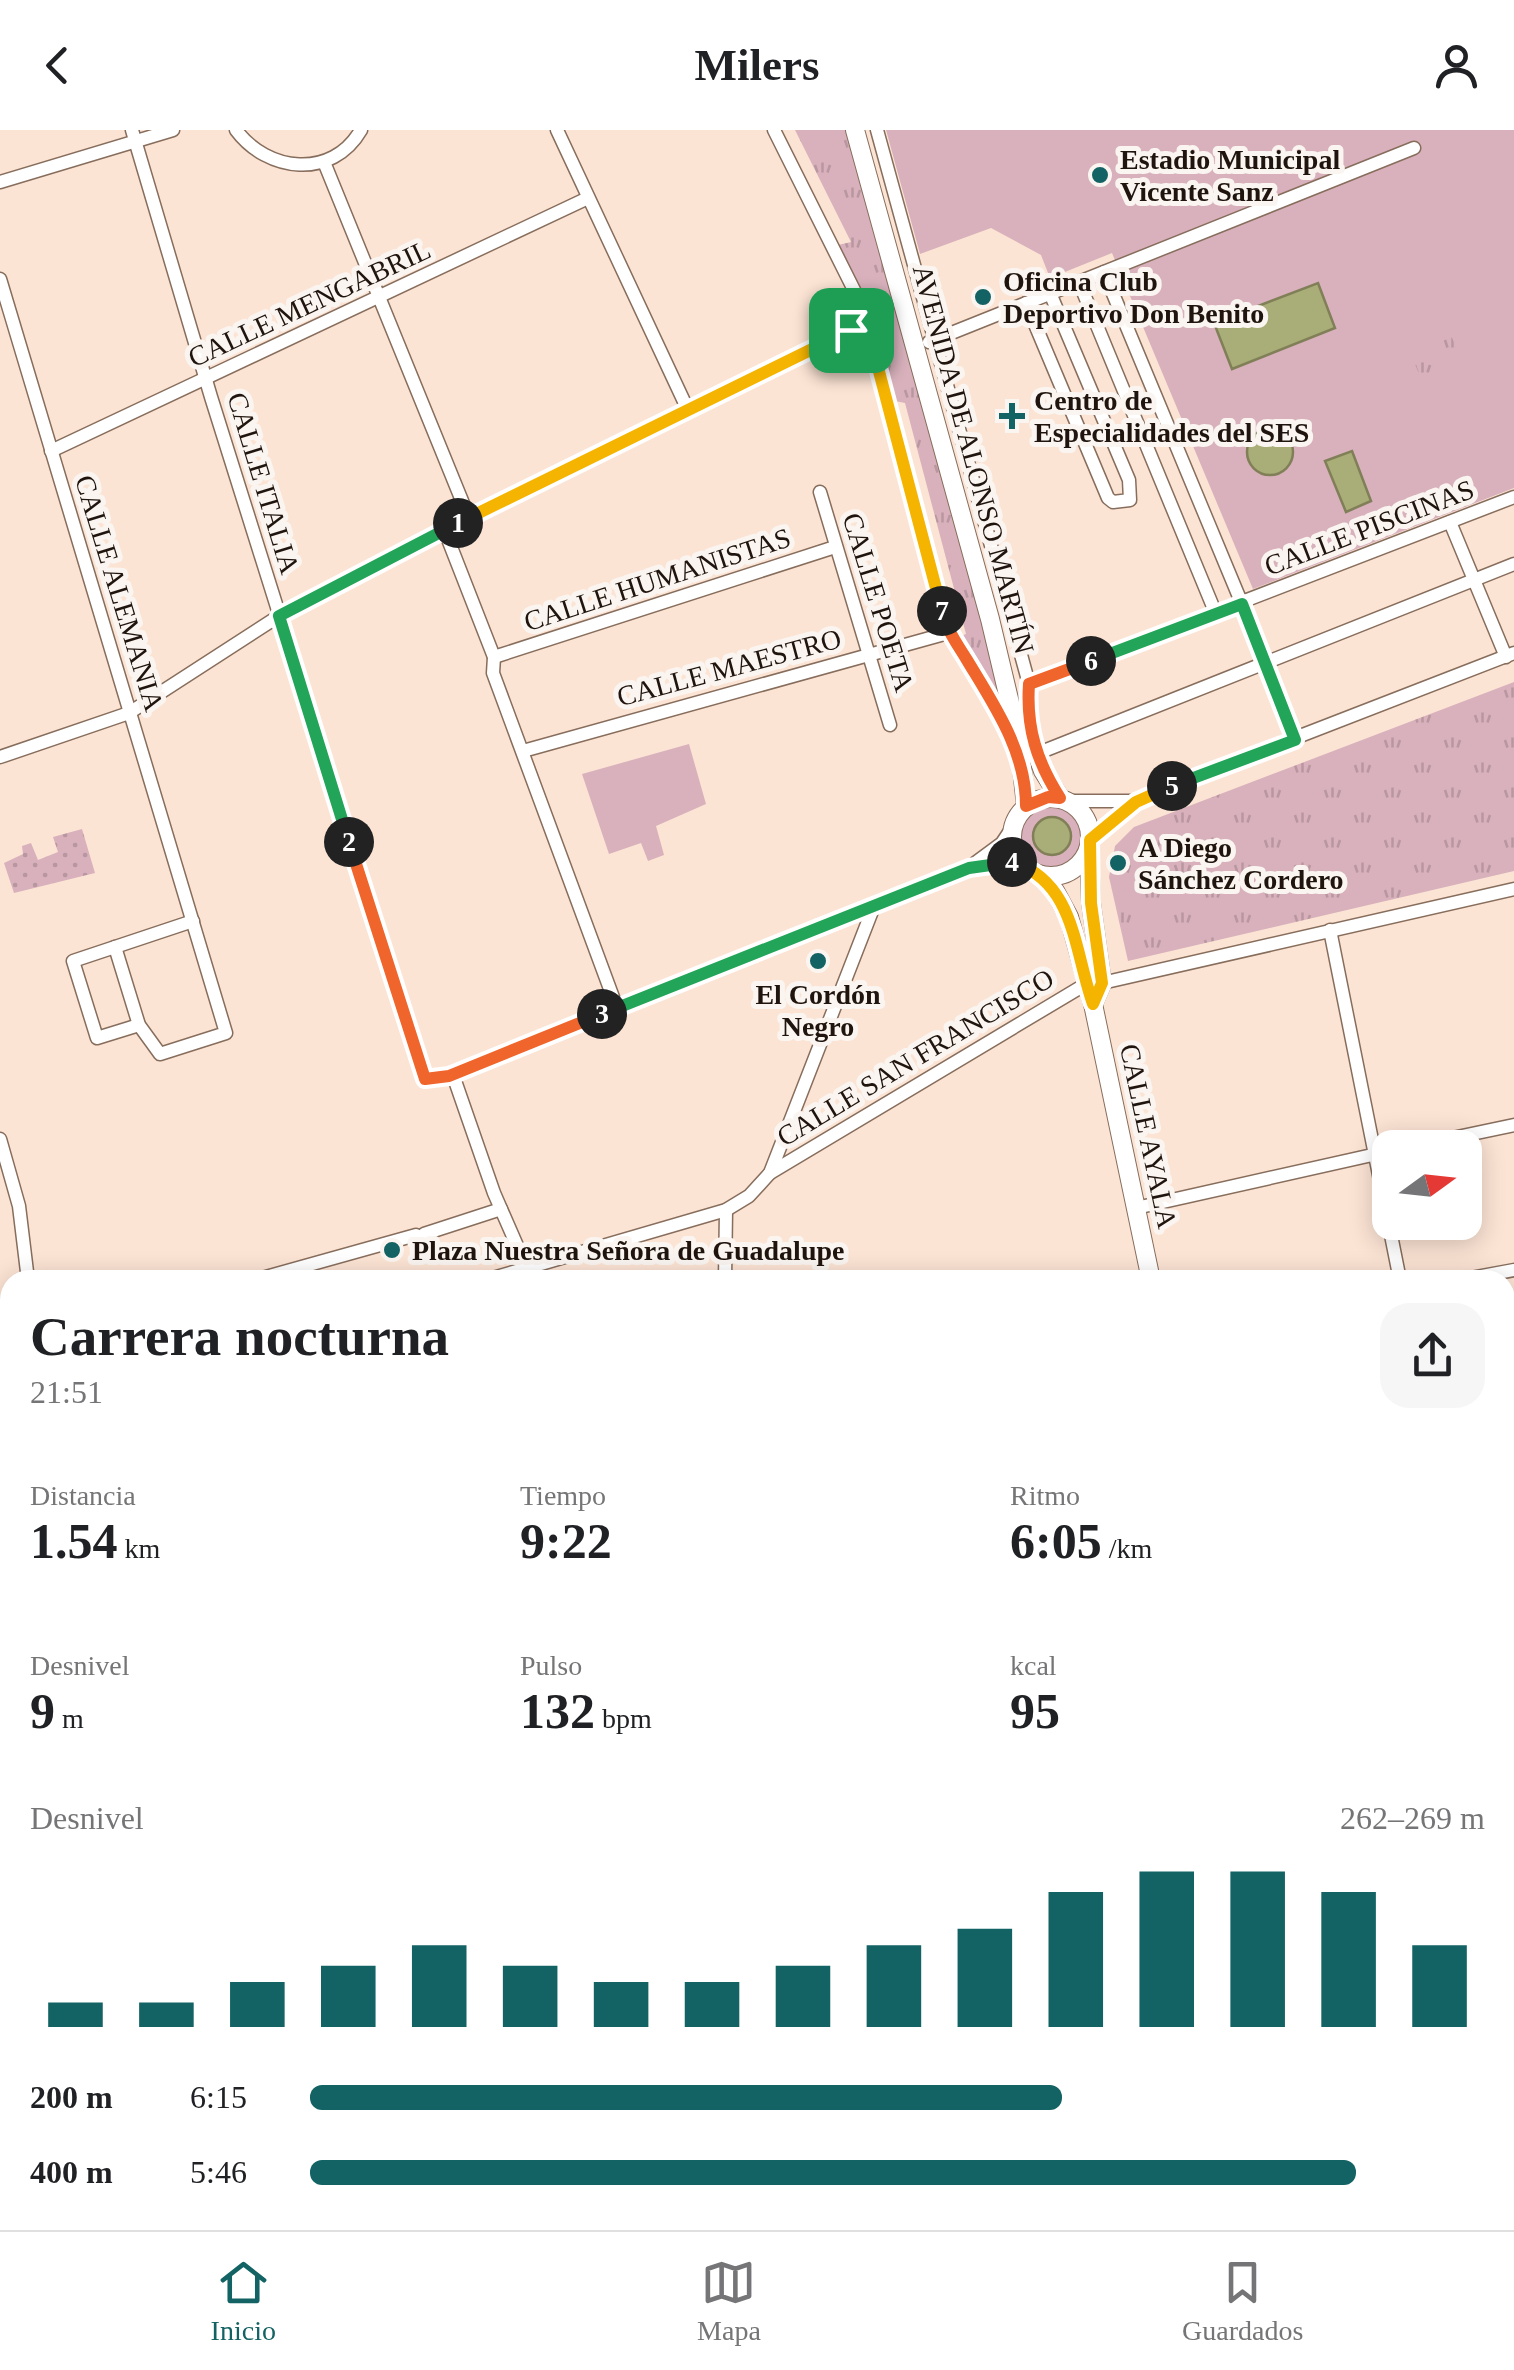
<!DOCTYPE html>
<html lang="es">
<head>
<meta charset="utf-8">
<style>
  :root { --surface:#fff; --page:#f6f6f6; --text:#202124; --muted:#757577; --line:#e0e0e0; --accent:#136364 }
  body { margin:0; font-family:Georgia,serif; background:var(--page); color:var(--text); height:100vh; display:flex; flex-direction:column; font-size:38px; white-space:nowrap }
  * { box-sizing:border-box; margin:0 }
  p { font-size:32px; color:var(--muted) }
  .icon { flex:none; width:55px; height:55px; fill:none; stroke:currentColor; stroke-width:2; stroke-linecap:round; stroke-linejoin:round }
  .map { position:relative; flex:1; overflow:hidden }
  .drawer { position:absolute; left:0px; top:1140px; width:1515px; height:960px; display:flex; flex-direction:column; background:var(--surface); border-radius:30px 30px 0 0; box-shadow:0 5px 25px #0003 }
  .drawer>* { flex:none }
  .needle { width:65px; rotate:75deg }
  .controls { position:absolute; left:1372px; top:1000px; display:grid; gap:20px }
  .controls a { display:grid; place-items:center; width:110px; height:110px; border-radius:20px; background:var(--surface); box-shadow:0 5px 25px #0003; font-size:50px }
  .pin { position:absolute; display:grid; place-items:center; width:85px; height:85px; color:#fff; margin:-42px; border-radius:20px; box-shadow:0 5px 15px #0006 }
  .km { position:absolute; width:50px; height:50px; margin:-25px; border-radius:50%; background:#222; color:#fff; font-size:28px; line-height:50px; text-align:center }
  .round { display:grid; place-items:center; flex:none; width:105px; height:105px; border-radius:30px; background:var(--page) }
  .head { display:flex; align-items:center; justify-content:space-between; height:170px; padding:0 30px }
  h1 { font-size:55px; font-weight:800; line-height:75px }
  .stats { display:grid; grid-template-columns:repeat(3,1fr); gap:15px; height:170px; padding:10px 30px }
  .stats div { display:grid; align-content:center }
  .stats b { font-size:50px; font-weight:800 }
  .stats small { font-size:28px; font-weight:400 }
  .stats p { font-size:28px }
  .chart { height:280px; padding:20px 30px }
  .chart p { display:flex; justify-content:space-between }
  .chart svg { width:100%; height:180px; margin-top:10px; stroke:var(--accent); stroke-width:6 }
  ul { padding:0 30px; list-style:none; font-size:32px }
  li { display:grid; grid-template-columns:160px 120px 1fr; align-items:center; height:75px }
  li i { height:25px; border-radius:12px; background:var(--accent) }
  header { display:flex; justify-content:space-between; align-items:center; height:130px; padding:0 30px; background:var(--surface); font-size:45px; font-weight:800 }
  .dock { display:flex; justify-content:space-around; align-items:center; height:140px; border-top:2px solid var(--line); background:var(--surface); font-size:28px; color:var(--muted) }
  .dock a { display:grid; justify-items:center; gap:5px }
  .dock .selected { color:var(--accent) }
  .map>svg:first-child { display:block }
  .grass { fill:#d8b1bc }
  .park { fill:url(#park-tufts) }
  .garden { fill:url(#garden-dots) }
  .water { fill:#a9ad77; stroke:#807f58; stroke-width:2.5 }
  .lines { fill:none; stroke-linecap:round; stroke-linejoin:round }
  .street-casing { stroke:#876d5c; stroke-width:15 }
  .secondary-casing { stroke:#876d5c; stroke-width:20 }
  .primary-casing { stroke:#876d5c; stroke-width:22 }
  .street { stroke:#fff; stroke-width:12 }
  .secondary { stroke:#fff; stroke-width:18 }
  .primary { stroke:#fff; stroke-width:20 }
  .split-1-casing { stroke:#fff; stroke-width:20 }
  .split-2-casing { stroke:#fff; stroke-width:20 }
  .split-3-casing { stroke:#fff; stroke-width:20 }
  .split-4-casing { stroke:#fff; stroke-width:20 }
  .split-5-casing { stroke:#fff; stroke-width:20 }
  .split-6-casing { stroke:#fff; stroke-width:20 }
  .split-7-casing { stroke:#fff; stroke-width:20 }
  .split-8-casing { stroke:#fff; stroke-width:20 }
  .split-1 { stroke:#f5b400; stroke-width:12 }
  .split-2 { stroke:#22a559; stroke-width:12 }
  .split-3 { stroke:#f0652b; stroke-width:12 }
  .split-4 { stroke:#22a559; stroke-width:12 }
  .split-5 { stroke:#f5b400; stroke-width:12 }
  .split-6 { stroke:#22a559; stroke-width:12 }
  .split-7 { stroke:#f0652b; stroke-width:12 }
  .split-8 { stroke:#f5b400; stroke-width:12 }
  .poi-dot { fill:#136364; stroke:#fbf5f1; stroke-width:4 }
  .labels { text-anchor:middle; stroke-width:10; stroke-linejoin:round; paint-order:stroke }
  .poi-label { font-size:28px; font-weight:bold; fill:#20150e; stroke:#fbf5f1; text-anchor:start }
  .street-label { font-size:28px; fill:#20150e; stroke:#fbf5f1 }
</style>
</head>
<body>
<header><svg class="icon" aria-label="back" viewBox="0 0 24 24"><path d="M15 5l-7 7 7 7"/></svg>Milers<svg class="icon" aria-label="person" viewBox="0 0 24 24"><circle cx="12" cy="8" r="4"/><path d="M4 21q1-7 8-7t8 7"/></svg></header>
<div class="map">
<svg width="1514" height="2100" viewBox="0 0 1514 2100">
  <defs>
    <pattern id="park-tufts" width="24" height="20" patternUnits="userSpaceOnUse" patternTransform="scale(2.5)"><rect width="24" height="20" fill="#d8b1bc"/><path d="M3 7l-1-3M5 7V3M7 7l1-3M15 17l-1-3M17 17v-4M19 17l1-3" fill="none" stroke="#b997a0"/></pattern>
    <pattern id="garden-dots" width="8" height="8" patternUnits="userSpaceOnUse" patternTransform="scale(2.5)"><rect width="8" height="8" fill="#d8b1bc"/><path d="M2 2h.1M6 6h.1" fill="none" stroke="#b997a0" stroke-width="1.8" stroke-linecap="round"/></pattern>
  </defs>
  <rect width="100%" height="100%" fill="#fce4d4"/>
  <!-- grass -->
  <g class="grass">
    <path d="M 886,0 L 1514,0 L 1514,358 L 1253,459 L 1112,123 L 1050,148 L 1041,125 L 991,98 L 920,124 Z"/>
    <path d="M 689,614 L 706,674 L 656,696 L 664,725 L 648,731 L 641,713 L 609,724 L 582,644 Z"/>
    <circle cx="1053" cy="706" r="33"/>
  </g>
  <!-- park -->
  <g class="park">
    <path d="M 795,0 L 855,0 L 915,216 L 1003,577 L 958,507 L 966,504 L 905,273 L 895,271 L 865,173 L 838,115 L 851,112 Z"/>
    <path d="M 1450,203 L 1461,229 L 1420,246 L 1409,220 Z"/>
    <path d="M 1514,552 L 1514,741 L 1128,831 L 1109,747 L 1115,716 L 1134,697 Z"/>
  </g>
  <!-- garden -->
  <path class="garden" d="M 82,699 L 95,743 L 14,763 L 4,733 L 23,724 L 22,716 L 31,713 L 38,730 L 58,722 L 53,707 Z"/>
  <!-- water -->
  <g class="water">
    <path d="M 1318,153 L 1335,198 L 1232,239 L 1214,193 Z"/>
    <circle cx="1270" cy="322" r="23"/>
    <path d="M 1352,321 L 1371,371 L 1346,382 L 1325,331 Z"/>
    <circle cx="1052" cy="706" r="19"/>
  </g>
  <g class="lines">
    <defs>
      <g id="street">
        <path d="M 132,0 L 211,267 L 425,949 L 449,947 L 969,738 L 1004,732 L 1024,736"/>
        <path d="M 236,0 C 267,42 332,50 361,0"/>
        <path d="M 557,0 L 688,280"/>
        <path d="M 774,0 L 860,172 L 948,503 L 1004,591 L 1012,612"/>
        <path d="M 877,0 L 1029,554 L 1030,596"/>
        <path d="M 324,32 L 469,388"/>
        <path d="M 0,52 L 173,0"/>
        <path d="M 1104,142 L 1242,474 L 1295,610"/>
        <path d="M 0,149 L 226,903 L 160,924 L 139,895 L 115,817"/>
        <path d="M 1079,152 L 1216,484"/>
        <path d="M 1026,173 L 1108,368 L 1113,372 L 1130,370 L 1129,350 L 1050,163"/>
        <path d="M 929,212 L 1414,18"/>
        <path d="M 51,321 L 588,68"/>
        <path d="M 820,362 L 890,595"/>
        <path d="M 1450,392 L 1506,527"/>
        <path d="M 444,399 L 494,527 L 493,543 L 617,878"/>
        <path d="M 494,527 L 835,417"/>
        <path d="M 1029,554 L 1514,367"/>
        <path d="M 523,621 L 948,503"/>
        <path d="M 1036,624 L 1514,434"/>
        <path d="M 0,627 L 129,583 L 279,486 L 444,399 L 866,192"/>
        <path d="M 1068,671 L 1136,671"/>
        <path d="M 1091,710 L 1136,671 L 1148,665 L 1514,523"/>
        <path d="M 975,733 L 1002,713 L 1012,698"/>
        <path d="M 1330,800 L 1400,1150"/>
        <path d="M 1102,853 L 1514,759"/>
        <path d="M 139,895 L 97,908 L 73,831 L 193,791"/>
        <path d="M 453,945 L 494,1063 L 532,1150"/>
        <path d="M 0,1009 L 19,1076 L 28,1150"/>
        <path d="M 1405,1018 L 1514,995"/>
        <path d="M 770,1043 L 1086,854"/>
        <path d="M 1136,1078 L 1390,1021"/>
        <path d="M 424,1104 L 501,1079"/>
        <path d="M 255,1150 L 416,1105"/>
        <path d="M 486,1150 L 726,1080 L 749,1066 L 770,1043 L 874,776"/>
        <path d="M 725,1150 L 726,1080"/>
        <path d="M 1460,1150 L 1514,1140"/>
        <path d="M 1511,1239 L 1514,1256"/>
        <path d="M 0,1273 L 10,1278"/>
        <path d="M 0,1381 L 10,1312"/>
        <path d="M 0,1390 L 10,1391"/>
        <path d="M 1505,1605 L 1514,1605"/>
        <path d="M 0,1625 L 10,1618"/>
        <path d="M 0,1844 L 10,1839"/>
        <path d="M 0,1954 L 10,1942"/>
        <path d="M 0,2036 L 10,2031"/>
        <path d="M 0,2053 L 10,2075"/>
        <path d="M 17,2090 L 22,2100"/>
        <path d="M 295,2090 L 300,2100"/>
        <path d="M 942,2090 L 954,2100"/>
        <path d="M 207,2100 L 225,2090"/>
        <path d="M 531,2100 L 538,2090"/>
      </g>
      <g id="secondary">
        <path d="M 855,0 L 990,489 L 1019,611 L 1026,676"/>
        <path d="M 1024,587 L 1043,641 L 1060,668"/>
        <circle cx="1051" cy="707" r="39"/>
        <path d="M 1089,719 L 1091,773 L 1102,853 L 1093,874"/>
        <path d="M 1041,745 L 1055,761 L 1069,787 L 1093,874 L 1151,1150"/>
        <path d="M 1332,2090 L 1333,2100"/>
      </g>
      <path id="primary" d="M 1505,1524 L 1514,1525"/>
    </defs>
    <!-- street casing -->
    <use href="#street" class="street-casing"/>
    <!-- secondary casing -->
    <use href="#secondary" class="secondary-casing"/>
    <!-- primary casing -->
    <use href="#primary" class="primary-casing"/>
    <!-- street -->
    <use href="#street" class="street"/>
    <!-- secondary -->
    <use href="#secondary" class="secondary"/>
    <!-- primary -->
    <use href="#primary" class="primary"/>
  </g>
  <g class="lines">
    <defs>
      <path id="split-1" d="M 458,393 L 851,200"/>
      <path id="split-2" d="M 349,712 L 279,486 L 458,393"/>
      <path id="split-3" d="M 349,712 L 425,949 L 449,946 L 602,884"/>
      <path id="split-4" d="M 602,884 L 969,738 L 1012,732"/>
      <path id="split-5" d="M 1012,732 C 1075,751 1074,821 1093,874 L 1102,853 L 1091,773 L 1090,710 L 1136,672 L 1172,656"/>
      <path id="split-6" d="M 1091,531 L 1242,474 L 1295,610 L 1172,656"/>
      <path id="split-7" d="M 942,481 C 948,502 956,512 967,530 C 994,575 1026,621 1026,676 L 1048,667 L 1060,668 C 1037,632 1026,598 1029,554 L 1091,531"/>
      <path id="split-8" d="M 851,200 L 866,192 L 942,481"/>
    </defs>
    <!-- split-1 casing -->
    <use href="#split-1" class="split-1-casing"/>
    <!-- split-2 casing -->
    <use href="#split-2" class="split-2-casing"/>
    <!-- split-3 casing -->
    <use href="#split-3" class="split-3-casing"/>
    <!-- split-4 casing -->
    <use href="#split-4" class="split-4-casing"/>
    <!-- split-5 casing -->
    <use href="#split-5" class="split-5-casing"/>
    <!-- split-6 casing -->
    <use href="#split-6" class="split-6-casing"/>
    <!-- split-7 casing -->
    <use href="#split-7" class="split-7-casing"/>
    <!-- split-8 casing -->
    <use href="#split-8" class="split-8-casing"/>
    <!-- split-1 -->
    <use href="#split-1" class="split-1"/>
    <!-- split-2 -->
    <use href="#split-2" class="split-2"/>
    <!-- split-3 -->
    <use href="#split-3" class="split-3"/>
    <!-- split-4 -->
    <use href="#split-4" class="split-4"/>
    <!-- split-5 -->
    <use href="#split-5" class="split-5"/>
    <!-- split-6 -->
    <use href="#split-6" class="split-6"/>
    <!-- split-7 -->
    <use href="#split-7" class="split-7"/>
    <!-- split-8 -->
    <use href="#split-8" class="split-8"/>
  </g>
  <!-- markers -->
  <g class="poi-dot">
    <circle cx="1100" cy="45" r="10"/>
    <circle cx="983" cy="167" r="10"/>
    <path d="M1007 271h10v10h10v10h-10v10h-10v-10h-10v-10h10z"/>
    <circle cx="1118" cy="733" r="10"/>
    <circle cx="818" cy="831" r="10"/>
    <circle cx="392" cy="1120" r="10"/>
  </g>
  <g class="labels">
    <!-- poi labels -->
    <g class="poi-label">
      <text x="1120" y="39">Estadio Municipal<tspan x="1120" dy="32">Vicente Sanz</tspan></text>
      <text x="1003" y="161">Oficina Club<tspan x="1003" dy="32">Deportivo Don Benito</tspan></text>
      <text x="1034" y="280">Centro de<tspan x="1034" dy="32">Especialidades del SES</tspan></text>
      <text x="1138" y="727">A Diego<tspan x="1138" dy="32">Sánchez Cordero</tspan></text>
      <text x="818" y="874" text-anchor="middle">El Cordón<tspan x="818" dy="32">Negro</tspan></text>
      <text x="412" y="1130">Plaza Nuestra Señora de Guadalupe</text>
    </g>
    <!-- street labels -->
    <g class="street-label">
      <text transform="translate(309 173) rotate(-25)" y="10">CALLE MENGABRIL</text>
      <text transform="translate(974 329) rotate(75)" y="10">AVENIDA DE ALONSO MARTÍN</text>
      <text transform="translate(264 353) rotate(73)" y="10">CALLE ITALIA</text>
      <text transform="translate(1369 397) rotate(-21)" y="10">CALLE PISCINAS</text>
      <text transform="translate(657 449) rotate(-18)" y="10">CALLE HUMANISTAS</text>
      <text transform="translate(120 463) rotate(73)" y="10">CALLE ALEMANIA</text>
      <text transform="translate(879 472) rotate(73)" y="10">CALLE POETA</text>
      <text transform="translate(729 537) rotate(-15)" y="10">CALLE MAESTRO</text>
      <text transform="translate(915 927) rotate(-31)" y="10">CALLE SAN FRANCISCO</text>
      <text transform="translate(1149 1006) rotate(78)" y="10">CALLE AYALA</text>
    </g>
  </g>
</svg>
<div class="controls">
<a><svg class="needle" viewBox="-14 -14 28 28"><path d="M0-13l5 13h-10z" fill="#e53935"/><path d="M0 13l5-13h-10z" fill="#757577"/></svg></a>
</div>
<div class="pin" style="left:851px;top:200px;background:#1e9e55"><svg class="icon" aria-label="arrive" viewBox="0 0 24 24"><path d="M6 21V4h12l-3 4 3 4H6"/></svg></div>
<b class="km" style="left:458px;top:393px">1</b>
<b class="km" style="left:349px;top:712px">2</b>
<b class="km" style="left:602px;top:884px">3</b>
<b class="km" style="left:1012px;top:732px">4</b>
<b class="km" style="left:1172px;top:656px">5</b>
<b class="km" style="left:1091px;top:531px">6</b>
<b class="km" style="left:942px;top:481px">7</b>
<section class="drawer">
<div class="head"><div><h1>Carrera nocturna</h1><p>21:51</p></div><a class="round"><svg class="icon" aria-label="share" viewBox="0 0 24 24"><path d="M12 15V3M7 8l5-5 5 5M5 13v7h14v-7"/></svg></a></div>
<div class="stats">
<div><p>Distancia</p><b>1.54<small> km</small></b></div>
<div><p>Tiempo</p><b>9:22</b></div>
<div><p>Ritmo</p><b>6:05<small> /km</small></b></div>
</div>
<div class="stats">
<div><p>Desnivel</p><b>9<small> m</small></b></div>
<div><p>Pulso</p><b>132<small> bpm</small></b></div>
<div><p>kcal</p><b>95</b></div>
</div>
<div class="chart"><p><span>Desnivel</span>262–269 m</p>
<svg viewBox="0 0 160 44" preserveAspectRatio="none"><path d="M5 44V38M15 44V38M25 44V33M35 44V29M45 44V24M55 44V29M65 44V33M75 44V33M85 44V29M95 44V24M105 44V20M115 44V11M125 44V6M135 44V6M145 44V11M155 44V24"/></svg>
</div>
<ul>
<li><b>200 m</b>6:15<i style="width:64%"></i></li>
<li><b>400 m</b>5:46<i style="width:89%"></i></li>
</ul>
</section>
</div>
<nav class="dock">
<a class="selected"><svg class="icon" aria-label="home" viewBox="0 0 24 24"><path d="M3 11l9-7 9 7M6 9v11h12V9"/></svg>Inicio</a>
<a><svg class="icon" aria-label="map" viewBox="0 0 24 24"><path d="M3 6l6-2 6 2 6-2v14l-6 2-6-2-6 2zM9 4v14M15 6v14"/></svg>Mapa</a>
<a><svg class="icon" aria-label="saved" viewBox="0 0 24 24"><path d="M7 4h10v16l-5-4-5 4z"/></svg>Guardados</a>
</nav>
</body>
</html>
